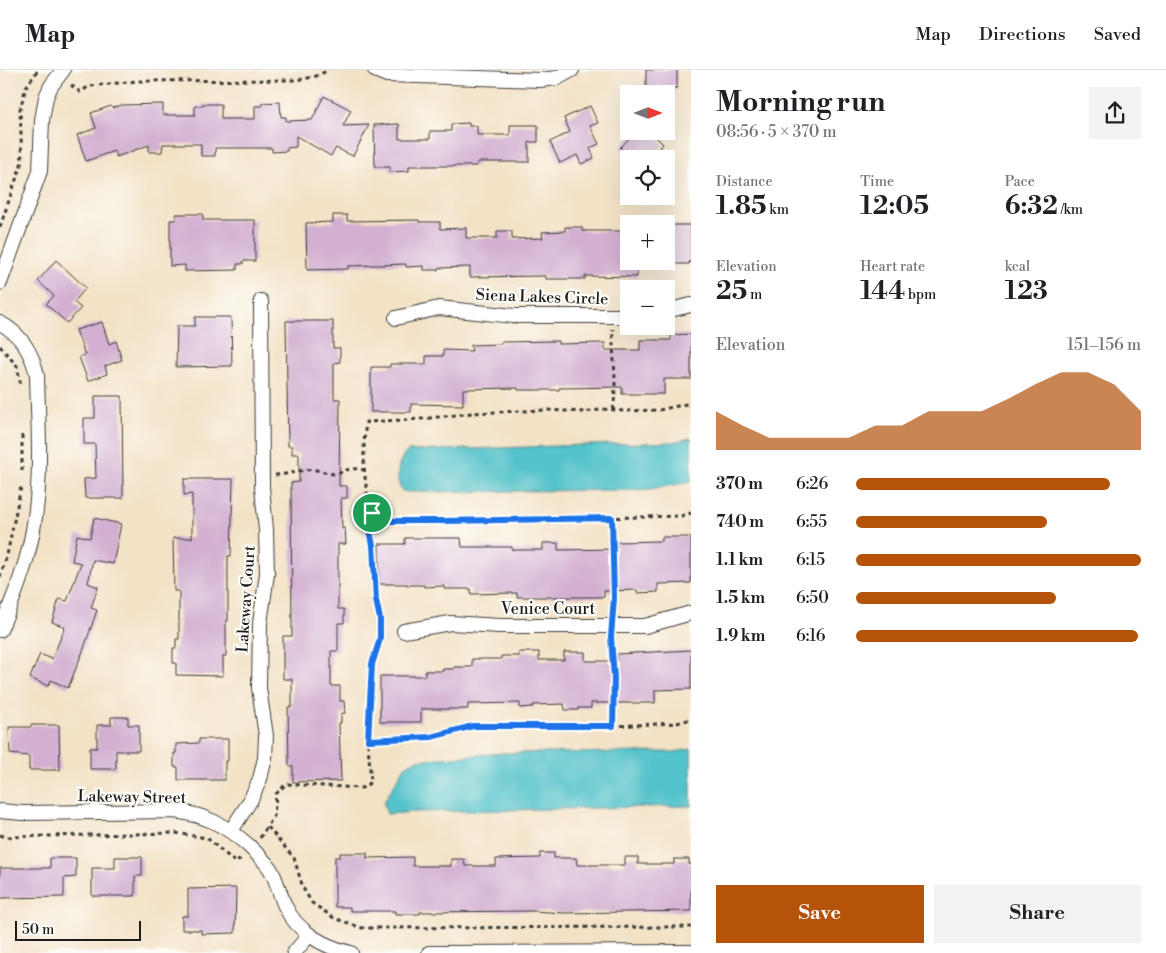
<!DOCTYPE html>
<html lang="en">
<head>
<meta charset="utf-8">
<style>
  :root { --surface:#fff; --page:#f2f2f2; --text:#202124; --muted:#757577; --line:#e0e0e0; --accent:#b45309 }
  body { margin:0; font-family:"Libre Bodoni",serif; background:var(--page); color:var(--text); height:100vh; display:flex; flex-direction:column; font-size:19px; white-space:nowrap }
  * { box-sizing:border-box; margin:0 }
  p { font-size:16px; color:var(--muted) }
  .icon { flex:none; width:28px; height:28px; fill:none; stroke:currentColor; stroke-width:2; stroke-linecap:round; stroke-linejoin:round }
  .map { position:relative; flex:1; overflow:hidden }
  .drawer { display:flex; flex-direction:column; background:var(--surface); width:475px }
  .drawer>* { flex:none }
  .needle { width:32px; rotate:90deg }
  .tools { position:absolute; left:620px; top:15px; display:grid; gap:10px }
  .tools a { display:grid; place-items:center; width:55px; height:55px; border-radius:0px; background:var(--surface); box-shadow:0 5px 20px #0002; font-size:25px }
  .scale { position:absolute; left:15px; bottom:12px; width:126px; box-sizing:border-box; padding-left:5px; border:2px solid #1c1c1c; border-top:0; font-size:14px; line-height:18px; white-space:nowrap; color:#1c1c1c; -webkit-text-stroke:4px #fdfcf7; paint-order:stroke }
  .pin { position:absolute; display:grid; place-items:center; width:42px; height:42px; color:#fff; margin:-21px; border:2px solid #fff; border-radius:50%; box-shadow:0 1px 5px #0007 }
  .round { display:grid; place-items:center; flex:none; width:52px; height:52px; border-radius:0px; background:var(--page) }
  .headline { display:flex; align-items:center; justify-content:space-between; height:85px; padding:0 25px }
  h1 { font-size:28px; font-weight:700; line-height:38px }
  .figures { display:grid; grid-template-columns:repeat(3,1fr); gap:8px; height:85px; padding:5px 25px }
  .figures div { display:grid; align-content:center }
  .figures b { font-size:25px; font-weight:700 }
  .figures small { font-size:14px; font-weight:400 }
  .figures p { font-size:14px }
  .chart { height:140px; padding:10px 25px }
  .chart p { display:flex; justify-content:space-between }
  .chart svg { width:100%; height:90px; margin-top:5px; fill:var(--accent); opacity:.7 }
  .action { display:flex; gap:10px; margin-top:auto; padding:10px 25px }
  .action a { flex:1; height:58px; border-radius:0px; background:var(--accent); color:#fff; font-size:20px; font-weight:700; line-height:58px; text-align:center }
  .action a+a { background:var(--page); color:var(--text) }
  ul { padding:0 25px; list-style:none; font-size:16px }
  li { display:grid; grid-template-columns:80px 60px 1fr; align-items:center; height:38px }
  li i { height:12px; border-radius:6px; background:var(--accent) }
  header { display:flex; align-items:center; gap:30px; box-sizing:border-box; height:70px; padding:0 25px; background:var(--surface); border-bottom:1px solid var(--line) }
  header strong { font-size:24px }
  nav { display:flex; gap:28px; margin-inline-start:auto; font-size:18px }
  main { display:flex; flex:1; min-height:0 }
  .map>svg:first-child { display:block }
  .water { fill:#55c3cb; stroke:#387074 }
  .building { fill:#d3b0d2 }
  .lines { fill:none; stroke-linecap:round; stroke-linejoin:round }
  .street-casing { stroke:#3c3a36; stroke-width:16 }
  .path { stroke:#3c3a36; stroke-width:3; stroke-dasharray:4 4; stroke-linecap:butt }
  .street { stroke:#fff; stroke-width:14 }
  .route-casing { stroke:#fff; stroke-width:10 }
  .route { stroke:#1a73e8; stroke-width:6 }
  .labels { text-anchor:middle; stroke-width:4.5; stroke-linejoin:round; paint-order:stroke }
  .street-label { font-size:16px; fill:#1c1c1c; stroke:#fdfcf7 }
</style>
</head>
<body>
<header>
<strong>Map</strong>
<nav><a>Map</a><a>Directions</a><a>Saved</a></nav>
</header>
<main>
<div class="map">
<svg width="691" height="883" viewBox="0 0 691 883">
  <rect width="100%" height="100%" fill="#fdfcf7"/>
  <filter id="ink" filterUnits="userSpaceOnUse"><feTurbulence type="fractalNoise" baseFrequency=".02" numOctaves="2"/><feDisplacementMap in="SourceGraphic" scale="10" xChannelSelector="R" yChannelSelector="G"/><feConvolveMatrix kernelMatrix="1 2 1 2 8 2 1 2 1" color-interpolation-filters="sRGB"/></filter>
  <filter id="wash" filterUnits="userSpaceOnUse"><feTurbulence type="fractalNoise" baseFrequency=".0096" numOctaves="4" result="noise"/><feDisplacementMap in="SourceGraphic" scale="20" xChannelSelector="R" yChannelSelector="G"/><feGaussianBlur stdDeviation="1.12" result="paint"/><feColorMatrix in="noise" values="0 0 0 0 0 0 0 0 0 0 0 0 0 0 0 0 0 1.4 0 .05"/><feComposite in="paint" operator="in"/></filter>
  <g filter="url(#wash)">
    <rect width="100%" height="100%" fill="#f3e2c6"/>
    <!-- water -->
    <g class="water">
      <path d="M 691,368 L 691,412 L 651,419 L 631,420 L 408,422 L 402,421 C 395,412 397,386 409,381 L 673,372 Z"/>
      <path d="M 691,679 L 691,736 L 415,742 L 387,744 L 384,735 L 385,730 L 405,696 L 416,690 L 504,683 L 673,682 Z"/>
    </g>
    <g id="blocks">
      <!-- building -->
      <g class="building">
        <path d="M 646,0 L 677,0 L 677,18 L 673,18 L 673,24 L 646,24 Z"/>
        <path d="M 324,26 L 351,40 L 343,56 L 369,55 L 353,86 L 336,78 L 331,86 L 296,66 L 296,77 L 287,78 L 287,81 L 272,82 L 272,78 L 215,78 L 215,86 L 201,86 L 201,74 L 163,74 L 162,82 L 149,82 L 149,75 L 116,87 L 114,81 L 86,91 L 77,65 L 96,58 L 91,43 L 111,36 L 112,38 L 122,35 L 163,34 L 163,45 L 195,45 L 195,36 L 202,36 L 202,34 L 221,34 L 221,49 L 255,49 L 255,36 L 262,36 L 262,33 L 280,32 L 281,47 L 286,47 L 286,51 L 312,50 Z"/>
        <path d="M 590,36 L 598,53 L 590,56 L 599,74 L 590,78 L 594,88 L 581,94 L 577,85 L 560,93 L 550,72 L 570,62 L 564,48 Z"/>
        <path d="M 469,53 L 469,56 L 477,56 L 477,65 L 510,65 L 510,55 L 538,55 L 538,72 L 529,72 L 529,92 L 477,92 L 477,96 L 409,96 L 409,101 L 390,102 L 390,97 L 375,97 L 374,55 L 399,54 L 399,69 L 430,69 L 430,61 L 451,61 L 451,54 Z"/>
        <path d="M 636,61 L 664,61 L 657,68 L 663,74 L 657,81 L 665,89 L 632,89 L 620,78 Z"/>
        <path d="M 176,144 L 203,144 L 203,150 L 255,150 L 255,191 L 243,191 L 243,194 L 237,194 L 237,200 L 185,201 L 185,195 L 170,196 L 170,150 L 176,150 Z"/>
        <path d="M 333,145 L 347,145 L 347,151 L 419,150 L 419,152 L 440,152 L 440,159 L 466,158 L 466,168 L 497,168 L 497,161 L 512,161 L 512,169 L 543,168 L 542,162 L 565,161 L 565,157 L 582,157 L 582,161 L 629,161 L 629,191 L 637,191 L 637,207 L 585,206 L 585,209 L 546,209 L 546,206 L 470,207 L 470,197 L 438,198 L 438,200 L 424,200 L 424,196 L 406,197 L 406,194 L 348,196 L 348,199 L 307,200 L 306,153 L 333,152 Z"/>
        <path d="M 670,155 L 691,155 L 691,192 L 689,192 L 689,194 L 670,194 Z"/>
        <path d="M 56,190 L 86,218 L 74,232 L 81,238 L 67,253 L 46,234 L 54,226 L 38,211 Z"/>
        <path d="M 195,247 L 231,247 L 232,296 L 176,297 L 177,256 L 195,256 Z"/>
        <path d="M 286,251 L 333,251 L 333,278 L 340,278 L 340,292 L 334,293 L 334,329 L 340,329 L 339,416 L 347,416 L 347,428 L 341,428 L 342,459 L 345,458 L 346,474 L 338,474 L 338,539 L 344,539 L 344,553 L 338,553 L 338,581 L 331,581 L 331,616 L 340,616 L 340,631 L 344,631 L 345,643 L 341,644 L 341,653 L 339,653 L 341,711 L 293,712 L 293,696 L 289,696 L 288,637 L 292,637 L 292,609 L 283,609 L 283,566 L 292,566 L 291,413 L 299,412 L 299,384 L 292,384 L 292,376 L 288,376 Z"/>
        <path d="M 102,252 L 109,274 L 116,271 L 122,290 L 105,296 L 107,304 L 88,311 L 79,287 L 85,285 L 76,260 Z"/>
        <path d="M 691,264 L 691,309 L 664,309 L 664,324 L 622,324 L 622,317 L 559,318 L 559,320 L 518,320 L 518,318 L 463,319 L 463,335 L 411,334 L 411,342 L 371,342 L 371,297 L 390,297 L 390,294 L 426,294 L 426,286 L 443,286 L 443,280 L 472,281 L 471,275 L 501,274 L 501,272 L 558,271 L 558,274 L 605,273 L 605,280 L 640,280 L 640,270 L 671,270 L 671,265 Z"/>
        <path d="M 95,326 L 122,326 L 123,428 L 85,428 L 84,409 L 96,408 L 95,374 L 84,374 L 84,348 L 95,348 Z"/>
        <path d="M 184,409 L 233,409 L 231,486 L 228,486 L 228,551 L 226,551 L 226,586 L 223,586 L 223,606 L 176,605 L 176,593 L 173,593 L 173,578 L 176,578 L 176,569 L 179,569 L 179,521 L 174,521 L 173,468 L 192,468 L 192,424 L 184,425 Z"/>
        <path d="M 94,448 L 121,454 L 113,494 L 93,490 L 88,513 L 98,517 L 91,538 L 97,540 L 83,581 L 68,618 L 51,610 L 48,616 L 30,608 L 40,584 L 52,589 L 65,557 L 52,552 L 59,529 L 67,531 L 81,493 L 72,491 L 77,465 L 90,468 Z"/>
        <path d="M 662,467 L 691,467 L 691,513 L 658,514 L 658,522 L 637,523 L 637,520 L 604,521 L 604,527 L 517,527 L 517,523 L 471,524 L 471,519 L 444,519 L 444,516 L 424,517 L 424,515 L 407,515 L 407,514 L 379,514 L 379,474 L 405,474 L 405,468 L 461,468 L 462,477 L 512,477 L 512,480 L 543,480 L 543,473 L 558,473 L 558,480 L 617,479 L 617,472 L 662,471 Z"/>
        <path d="M 691,580 L 691,619 L 655,620 L 655,633 L 591,633 L 591,638 L 578,638 L 578,640 L 565,640 L 564,634 L 533,635 L 533,637 L 520,638 L 520,633 L 468,634 L 468,639 L 421,639 L 421,652 L 380,652 L 380,606 L 425,606 L 425,601 L 443,601 L 443,599 L 454,599 L 454,597 L 472,597 L 472,589 L 501,589 L 501,586 L 519,586 L 519,582 L 539,582 L 539,590 L 564,590 L 564,582 L 585,582 L 585,591 L 617,591 L 617,584 Z"/>
        <path d="M 111,647 L 128,647 L 128,655 L 139,655 L 139,681 L 116,681 L 116,699 L 90,699 L 90,678 L 97,678 L 97,655 L 111,655 Z"/>
        <path d="M 31,655 L 59,655 L 60,700 L 29,700 L 29,686 L 10,684 L 9,657 L 31,657 Z"/>
        <path d="M 199,669 L 228,669 L 228,691 L 225,691 L 225,710 L 178,710 L 178,697 L 174,697 L 174,683 L 176,683 L 176,674 L 199,673 Z"/>
        <path d="M 340,783 L 367,783 L 367,788 L 413,787 L 413,796 L 451,796 L 451,789 L 464,789 L 465,796 L 496,796 L 496,789 L 540,788 L 540,783 L 554,783 L 554,788 L 576,788 L 577,795 L 625,795 L 625,787 L 638,787 L 638,794 L 674,794 L 674,789 L 689,789 L 689,794 L 691,794 L 691,841 L 563,843 L 534,841 L 420,842 L 420,844 L 395,844 L 395,841 L 350,841 L 350,837 L 335,837 L 335,787 L 340,787 Z"/>
        <path d="M 115,787 L 142,787 L 142,806 L 135,806 L 135,826 L 92,826 L 92,798 L 115,798 Z"/>
        <path d="M 50,788 L 76,788 L 76,807 L 64,808 L 64,827 L 0,828 L 0,798 L 50,798 Z"/>
        <path d="M 236,818 L 235,863 L 201,864 L 201,860 L 182,860 L 182,846 L 188,846 L 188,819 Z"/>
      </g>
    </g>
  </g>
  <g filter="url(#ink)">
    <use href="#blocks" fill-opacity="0" stroke="#3c3a36" stroke-width="1"/>
    <g class="lines">
      <defs>
        <g id="street">
          <path d="M 375,0 L 387,5 L 540,10 L 557,8 L 572,0"/>
          <path d="M 0,213 L 40,101 L 42,50 L 46,27 L 51,16 L 63,0"/>
          <path d="M 666,241 L 691,235"/>
          <path d="M 396,248 L 439,238 L 514,246 L 629,246"/>
          <path d="M 0,253 C 21,264 32,283 37,305 C 38,352 42,400 35,447 C 30,487 16,523 0,560"/>
          <path d="M 404,561 L 450,553 L 500,556 L 645,556 L 691,543"/>
          <path d="M 0,741 L 22,743 L 173,741 C 204,744 225,755 248,775 C 255,782 263,789 269,797 C 277,809 279,823 285,836 C 297,862 324,877 351,883"/>
          <path d="M 231,761 L 250,731 L 260,709 L 265,688 L 266,666 L 259,618 L 260,553 L 267,504 L 266,460 L 262,417 L 261,231"/>
          <path d="M 294,883 L 309,865"/>
          <path d="M 429,883 L 691,882"/>
        </g>
      </defs>
      <!-- street casing -->
      <use href="#street" class="street-casing"/>
      <!-- path -->
      <g class="path">
        <path d="M 71,15 L 80,22 L 90,16 L 137,11 L 296,10 L 314,7 L 329,0"/>
        <path d="M 0,157 L 22,92 L 20,39 L 26,17 L 38,0"/>
        <path d="M 0,276 L 17,296 L 21,316"/>
        <path d="M 613,340 C 618,311 612,287 613,259"/>
        <path d="M 22,365 L 22,401"/>
        <path d="M 275,405 C 287,405 296,401 307,400 C 316,398 327,404 334,404 C 348,402 346,396 364,400"/>
        <path d="M 371,443 C 389,455 395,452 415,450 L 558,449 L 681,446 L 691,443"/>
        <path d="M 612,448 L 613,542"/>
        <path d="M 0,507 L 7,485 L 21,417"/>
        <path d="M 613,656 L 677,653 L 691,649"/>
        <path d="M 368,669 L 431,667 L 473,656 L 613,656 L 614,608 L 612,570"/>
        <path d="M 268,757 L 294,788 L 303,818 L 312,833 L 334,848 L 362,858 L 691,857"/>
        <path d="M 0,765 L 6,767 L 175,763 L 207,768 L 236,793 L 242,787"/>
        <path d="M 260,768 L 274,746 L 276,724 L 286,714 L 362,718 L 371,712 L 368,675 L 371,637 L 371,594 L 380,569 L 380,549 L 376,531 L 373,475 L 367,450 L 371,443 C 364,413 362,383 366,352 L 421,349 L 472,343 L 547,340 L 584,342 L 608,339 L 623,341 L 659,340 L 691,333"/>
      </g>
      <!-- street -->
      <use href="#street" class="street"/>
    </g>
  </g>
  <g class="lines" filter="url(#ink)">
    <defs>
      <path id="route" d="M 372,443 L 383,451 L 443,451 L 612,448 L 614,528 L 611,567 L 614,608 L 613,656 L 473,656 L 431,667 L 368,670 L 372,594 L 380,569 L 380,549 L 376,530 L 373,475 L 367,450 Z"/>
    </defs>
    <!-- route casing -->
    <use href="#route" class="route-casing"/>
    <!-- route -->
    <use href="#route" class="route"/>
  </g>
  <g class="labels">
    <!-- street labels -->
    <g class="street-label">
      <text transform="translate(542 226) rotate(2)" y="6">Siena Lakes Circle</text>
      <text transform="translate(245 529) rotate(-86)" y="6">Lakeway Court</text>
      <text x="548" y="544">Venice Court</text>
      <text transform="translate(132 726) rotate(1)" y="6">Lakeway Street</text>
    </g>
  </g>
</svg>
<div class="tools">
<a><svg class="needle" viewBox="-14 -14 28 28"><path d="M0-13l5 13h-10z" fill="#e53935"/><path d="M0 13l5-13h-10z" fill="#757577"/></svg></a>
<a><svg class="icon" aria-label="locate" viewBox="0 0 24 24"><circle cx="12" cy="12" r="6"/><path d="M12 2v4M12 18v4M2 12h4M18 12h4"/></svg></a>
<a>+</a>
<a>−</a>
</div>
<div class="scale">50 m</div>
<div class="pin" style="left:372px;top:443px;background:#1e9e55"><svg class="icon" aria-label="arrive" viewBox="0 0 24 24"><path d="M6 21V4h12l-3 4 3 4H6"/></svg></div>
</div>
<section class="drawer">
<div class="headline"><div><h1>Morning run</h1><p>08:56 · 5 × 370 m</p></div><a class="round"><svg class="icon" aria-label="share" viewBox="0 0 24 24"><path d="M12 15V3M7 8l5-5 5 5M5 13v7h14v-7"/></svg></a></div>
<div class="figures">
<div><p>Distance</p><b>1.85<small> km</small></b></div>
<div><p>Time</p><b>12:05</b></div>
<div><p>Pace</p><b>6:32<small> /km</small></b></div>
</div>
<div class="figures">
<div><p>Elevation</p><b>25<small> m</small></b></div>
<div><p>Heart rate</p><b>144<small> bpm</small></b></div>
<div><p>kcal</p><b>123</b></div>
</div>
<div class="chart"><p><span>Elevation</span>151–156 m</p>
<svg viewBox="0 0 160 44" preserveAspectRatio="none"><path d="M0 44V25L10 32L20 38L30 38L40 38L50 38L60 32L70 32L80 25L90 25L100 25L110 19L120 12L130 6L140 6L150 12L160 25V44z"/></svg>
</div>
<ul>
<li><b>370 m</b>6:26<i style="width:89%"></i></li>
<li><b>740 m</b>6:55<i style="width:67%"></i></li>
<li><b>1.1 km</b>6:15<i style="width:100%"></i></li>
<li><b>1.5 km</b>6:50<i style="width:70%"></i></li>
<li><b>1.9 km</b>6:16<i style="width:99%"></i></li>
</ul>
<div class="action"><a>Save</a><a>Share</a></div>
</section>
</main>
</body>
</html>
